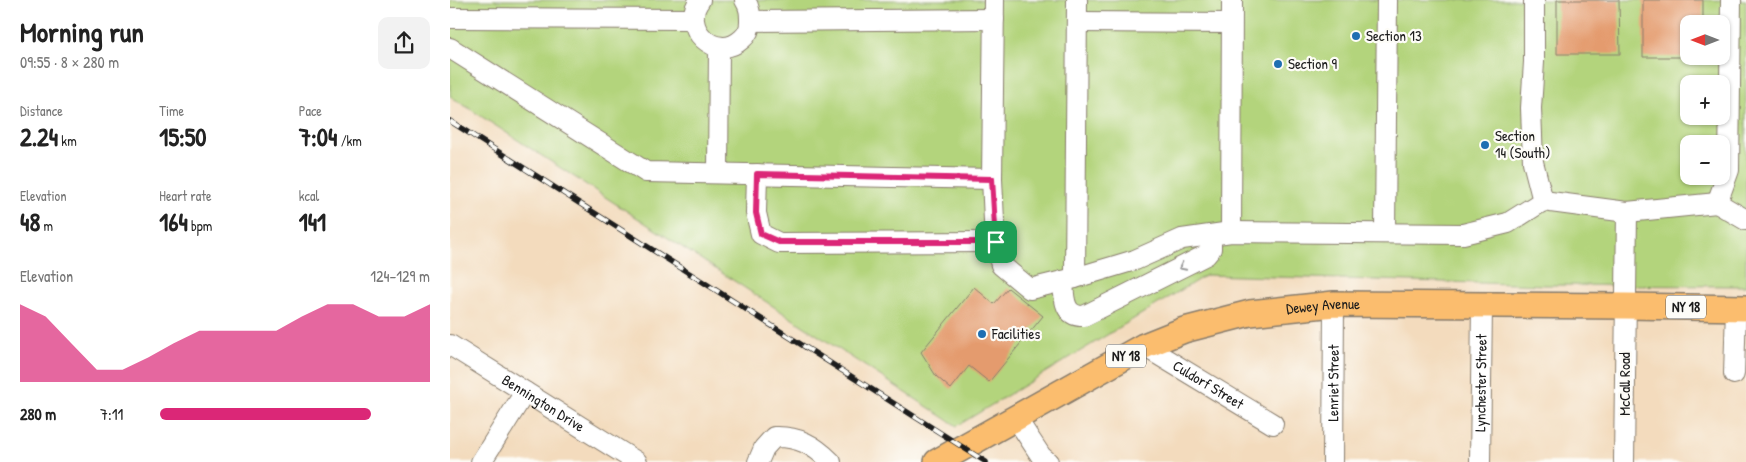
<!DOCTYPE html>
<html lang="en">
<head>
<meta charset="utf-8">
<style>
  :root { --surface:#fff; --page:#f2f2f2; --text:#222; --muted:#767676; --accent:#db2777 }
  body { margin:0; font-family:"Patrick Hand",sans-serif; background:var(--page); color:var(--text); height:100vh; display:flex; flex-direction:column; font-size:19px; white-space:nowrap }
  * { box-sizing:border-box; margin:0 }
  p { font-size:16px; color:var(--muted) }
  .icon { flex:none; width:28px; height:28px; fill:none; stroke:currentColor; stroke-width:2; stroke-linecap:round; stroke-linejoin:round }
  .map { position:relative; flex:1; overflow:hidden }
  .drawer { display:flex; flex-direction:column; background:var(--surface); width:450px }
  .drawer>* { flex:none }
  .needle { width:32px; rotate:270deg }
  .controls { position:absolute; left:1230px; top:15px; display:grid; gap:10px }
  .controls a { display:grid; place-items:center; width:50px; height:50px; border-radius:10px; background:var(--surface); box-shadow:0 1px 4px #0004; font-size:25px }
  .pin { position:absolute; display:grid; place-items:center; width:42px; height:42px; color:#fff; margin:-21px; border-radius:10px; box-shadow:0 2px 8px #0006 }
  .round { display:grid; place-items:center; flex:none; width:52px; height:52px; border-radius:10px; background:var(--page) }
  .summary { display:flex; align-items:center; justify-content:space-between; height:85px; padding:0 20px }
  h1 { font-size:28px; font-weight:700; line-height:38px }
  .metrics { display:grid; grid-template-columns:repeat(3,1fr); gap:8px; height:85px; padding:5px 20px }
  .metrics div { display:grid; align-content:center }
  .metrics b { font-size:25px; font-weight:700 }
  .metrics small { font-size:14px; font-weight:400 }
  .metrics p { font-size:14px }
  .chart { height:140px; padding:10px 20px }
  .chart p { display:flex; justify-content:space-between }
  .chart svg { width:100%; height:90px; margin-top:5px; fill:var(--accent); opacity:.7 }
  ul { padding:0 20px; list-style:none; font-size:16px }
  li { display:grid; grid-template-columns:80px 60px 1fr; align-items:center; height:38px }
  li i { height:12px; border-radius:6px; background:var(--accent) }
  main { display:flex; flex:1; min-height:0 }
  .map>svg:first-child { display:block }
  .green { fill:#b3d47c; stroke:#68784c; fill-rule:evenodd }
  .building { fill:#e49b6e }
  .lines { fill:none; stroke-linecap:round; stroke-linejoin:round }
  .minor-casing { stroke:#887c6c; stroke-width:22 }
  .major-casing { stroke:#887c6c; stroke-width:28 }
  .minor { stroke:#fff; stroke-width:20 }
  .major { stroke:#fbbd6e; stroke-width:25 }
  .rail-casing { stroke:#1c1c1c; stroke-width:5.5 }
  .rail { stroke:#fdfcf7; stroke-width:4; stroke-dasharray:11; stroke-linecap:butt }
  .oneway { stroke:#999 }
  .route-casing { stroke:#fff; stroke-width:10 }
  .route { stroke:#db2777; stroke-width:6 }
  .poi-dot { fill:#1f6fb2; stroke:#fdfcf7; stroke-width:2 }
  .labels { text-anchor:middle; stroke-width:4.5; stroke-linejoin:round; paint-order:stroke }
  .shield { fill:#fdfcf7; stroke:#605f5e; stroke-width:1 }
  .shield-label { font-size:14px; font-weight:bold; fill:#1c1c1c }
  .poi-label { font-size:15px; fill:#1c1c1c; stroke:#fdfcf7; text-anchor:start }
  .street-label { font-size:15px; fill:#1c1c1c; stroke:#fdfcf7 }
</style>
</head>
<body>
<main>
<section class="drawer">
<div class="summary"><div><h1>Morning run</h1><p>09:55 · 8 × 280 m</p></div><a class="round"><svg class="icon" aria-label="share" viewBox="0 0 24 24"><path d="M12 15V3M7 8l5-5 5 5M5 13v7h14v-7"/></svg></a></div>
<div class="metrics">
<div><p>Distance</p><b>2.24<small> km</small></b></div>
<div><p>Time</p><b>15:50</b></div>
<div><p>Pace</p><b>7:04<small> /km</small></b></div>
</div>
<div class="metrics">
<div><p>Elevation</p><b>48<small> m</small></b></div>
<div><p>Heart rate</p><b>164<small> bpm</small></b></div>
<div><p>kcal</p><b>141</b></div>
</div>
<div class="chart"><p><span>Elevation</span>124–129 m</p>
<svg viewBox="0 0 160 44" preserveAspectRatio="none"><path d="M0 44V6L10 12L20 25L30 38L40 38L50 32L60 25L70 19L80 19L90 19L100 19L110 12L120 6L130 6L140 12L150 12L160 6V44z"/></svg>
</div>
<ul>
<li><b>280 m</b>7:11<i style="width:78%"></i></li>
</ul>
</section>
<div class="map">
<svg width="1296" height="462" viewBox="0 0 1296 462">
  <rect width="100%" height="100%" fill="#fdfcf7"/>
  <filter id="ink" filterUnits="userSpaceOnUse"><feTurbulence type="fractalNoise" baseFrequency=".02" numOctaves="2"/><feDisplacementMap in="SourceGraphic" scale="10" xChannelSelector="R" yChannelSelector="G"/><feConvolveMatrix kernelMatrix="1 2 1 2 8 2 1 2 1" color-interpolation-filters="sRGB"/></filter>
  <filter id="wash" filterUnits="userSpaceOnUse"><feTurbulence type="fractalNoise" baseFrequency=".0096" numOctaves="4" result="noise"/><feDisplacementMap in="SourceGraphic" scale="20" xChannelSelector="R" yChannelSelector="G"/><feGaussianBlur stdDeviation="1.12" result="paint"/><feColorMatrix in="noise" values="0 0 0 0 0 0 0 0 0 0 0 0 0 0 0 0 0 1.4 0 .05"/><feComposite in="paint" operator="in"/></filter>
  <g filter="url(#wash)">
    <rect width="100%" height="100%" fill="#f3dbbd"/>
    <!-- green -->
    <path class="green" d="M 0,0 L 1296,0 L 1296,286 L 1097,285 L 756,275 L 507,426 L 0,96 ZM 1239,24 L 1271,24 L 1271,56 L 1239,56 ZM 1239,84 L 1271,84 L 1271,116 L 1239,116 ZM 1239,144 L 1271,144 L 1271,176 L 1239,176 Z"/>
    <g id="blocks">
      <!-- building -->
      <g class="building">
        <path d="M 1107,0 L 1169,0 L 1170,54 L 1107,54 Z"/>
        <path d="M 1193,0 L 1253,0 L 1253,24 L 1239,24 L 1239,57 L 1193,57 Z"/>
        <path d="M 524,287 L 544,304 L 558,288 L 593,316 L 539,382 L 519,366 L 501,389 L 486,376 L 471,352 Z"/>
      </g>
    </g>
  </g>
  <g filter="url(#ink)">
    <use href="#blocks" fill-opacity="0" stroke="#887c6c" stroke-width="1"/>
    <g class="lines">
      <defs>
        <g id="minor">
          <path d="M 250,0 C 229,27 266,63 292,39 C 297,35 300,29 300,22 C 300,13 300,8 295,0"/>
          <path d="M 544,0 L 542,179 L 545,242 L 551,265 L 580,289 L 625,278 L 685,260 L 732,239 L 781,232 L 1013,234 L 1058,223 L 1093,201 L 1177,212 L 1174,462"/>
          <path d="M 1084,0 L 1084,62 L 1081,108 L 1083,162 L 1093,201"/>
          <path d="M 0,18 L 243,19"/>
          <path d="M 300,21 L 544,19"/>
          <path d="M 627,22 L 781,23"/>
          <path d="M 0,48 L 196,172 L 542,179"/>
          <path d="M 268,173 L 269,47"/>
          <path d="M 307,174 L 306,213 L 311,234 L 329,243 L 545,242"/>
          <path d="M 1267,203 L 1296,220"/>
          <path d="M 1177,212 L 1267,203 L 1279,170 L 1281,0"/>
          <path d="M 781,232 L 782,0"/>
          <path d="M 935,233 L 937,0"/>
          <path d="M 625,278 L 627,0"/>
          <path d="M 613,281 C 614,296 613,317 634,316 L 756,255 L 761,249 L 761,235"/>
          <path id="s1" d="M 0,345 L 187,462"/>
          <path id="s2" d="M 694,346 L 823,424"/>
          <path d="M 1284,374 L 1286,308"/>
          <path d="M 566,418 L 591,456 L 598,462"/>
          <path d="M 31,462 L 75,392"/>
          <path d="M 308,462 L 314,448 L 324,437 C 348,436 364,445 381,462"/>
          <path id="s3" d="M 883,462 L 884,304"/>
          <path id="s4" d="M 1030,462 L 1032,306"/>
        </g>
        <g id="major">
          <path id="s5" d="M 487,462 L 694,346 L 734,330 L 800,313 L 884,304 L 1176,306 L 1296,308"/>
        </g>
      </defs>
      <!-- minor casing -->
      <use href="#minor" class="minor-casing"/>
      <!-- major casing -->
      <use href="#major" class="major-casing"/>
      <!-- minor -->
      <use href="#minor" class="minor"/>
      <!-- major -->
      <use href="#major" class="major"/>
      <defs>
        <path id="rail" d="M 0,121 L 536,462"/>
      </defs>
      <!-- rail casing -->
      <use href="#rail" class="rail-casing"/>
      <!-- rail -->
      <use href="#rail" class="rail"/>
    </g>
    <!-- one-way arrows -->
    <defs><path id="oneway-chevron" d="M-2-3.5L2.5 0L-2 3.5" fill="none" stroke-width="1.6" stroke-linecap="round" stroke-linejoin="round" transform="scale(1.25)"/></defs>
    <use class="oneway" href="#oneway-chevron" transform="translate(732 267) rotate(154)"/>
  </g>
  <g class="lines" filter="url(#ink)">
    <defs>
      <path id="route" d="M 307,174 L 542,179 L 546,242 L 329,242 L 311,234 L 306,213 Z"/>
    </defs>
    <!-- route casing -->
    <use href="#route" class="route-casing"/>
    <!-- route -->
    <use href="#route" class="route"/>
  </g>
  <!-- markers -->
  <g class="poi-dot">
    <circle cx="906" cy="36" r="5"/>
    <circle cx="828" cy="64" r="5"/>
    <circle cx="1035" cy="145" r="5"/>
    <circle cx="532" cy="334" r="5"/>
  </g>
  <g class="labels">
    <!-- shield labels -->
    <g class="shield">
      <rect x="1216" y="295.5" width="40" height="23" rx="4"/>
      <rect x="656" y="344.5" width="40" height="23" rx="4"/>
    </g>
    <g class="shield-label">
      <text x="1236" y="312">NY 18</text>
      <text x="676" y="361">NY 18</text>
    </g>
    <!-- poi labels -->
    <g class="poi-label">
      <text x="916" y="41">Section 13</text>
      <text x="838" y="69">Section 9</text>
      <text x="1045" y="141">Section<tspan x="1045" dy="17">14 (South)</tspan></text>
      <text x="542" y="339">Facilities</text>
    </g>
    <!-- street labels -->
    <g class="street-label">
      <text dy="5" stroke="none"><textPath href="#s5" startOffset="422">Dewey Avenue</textPath></text>
      <text dy="5" stroke="none"><textPath href="#s3" startOffset="79">Lenriet Street</textPath></text>
      <text dy="5" stroke="none"><textPath href="#s4" startOffset="79">Lynchester Street</textPath></text>
      <text transform="translate(1175 384) rotate(-90)" y="5">McCall Road</text>
      <text dy="5" stroke="none"><textPath href="#s2" startOffset="75">Culdorf Street</textPath></text>
      <text dy="5" stroke="none"><textPath href="#s1" startOffset="110">Bennington Drive</textPath></text>
    </g>
  </g>
</svg>
<div class="controls">
<a><svg class="needle" viewBox="-14 -14 28 28"><path d="M0-13l5 13h-10z" fill="#e53935"/><path d="M0 13l5-13h-10z" fill="#767676"/></svg></a>
<a>+</a>
<a>−</a>
</div>
<div class="pin" style="left:546px;top:242px;background:#1e9e55"><svg class="icon" aria-label="arrive" viewBox="0 0 24 24"><path d="M6 21V4h12l-3 4 3 4H6"/></svg></div>
</div>
</main>
</body>
</html>
